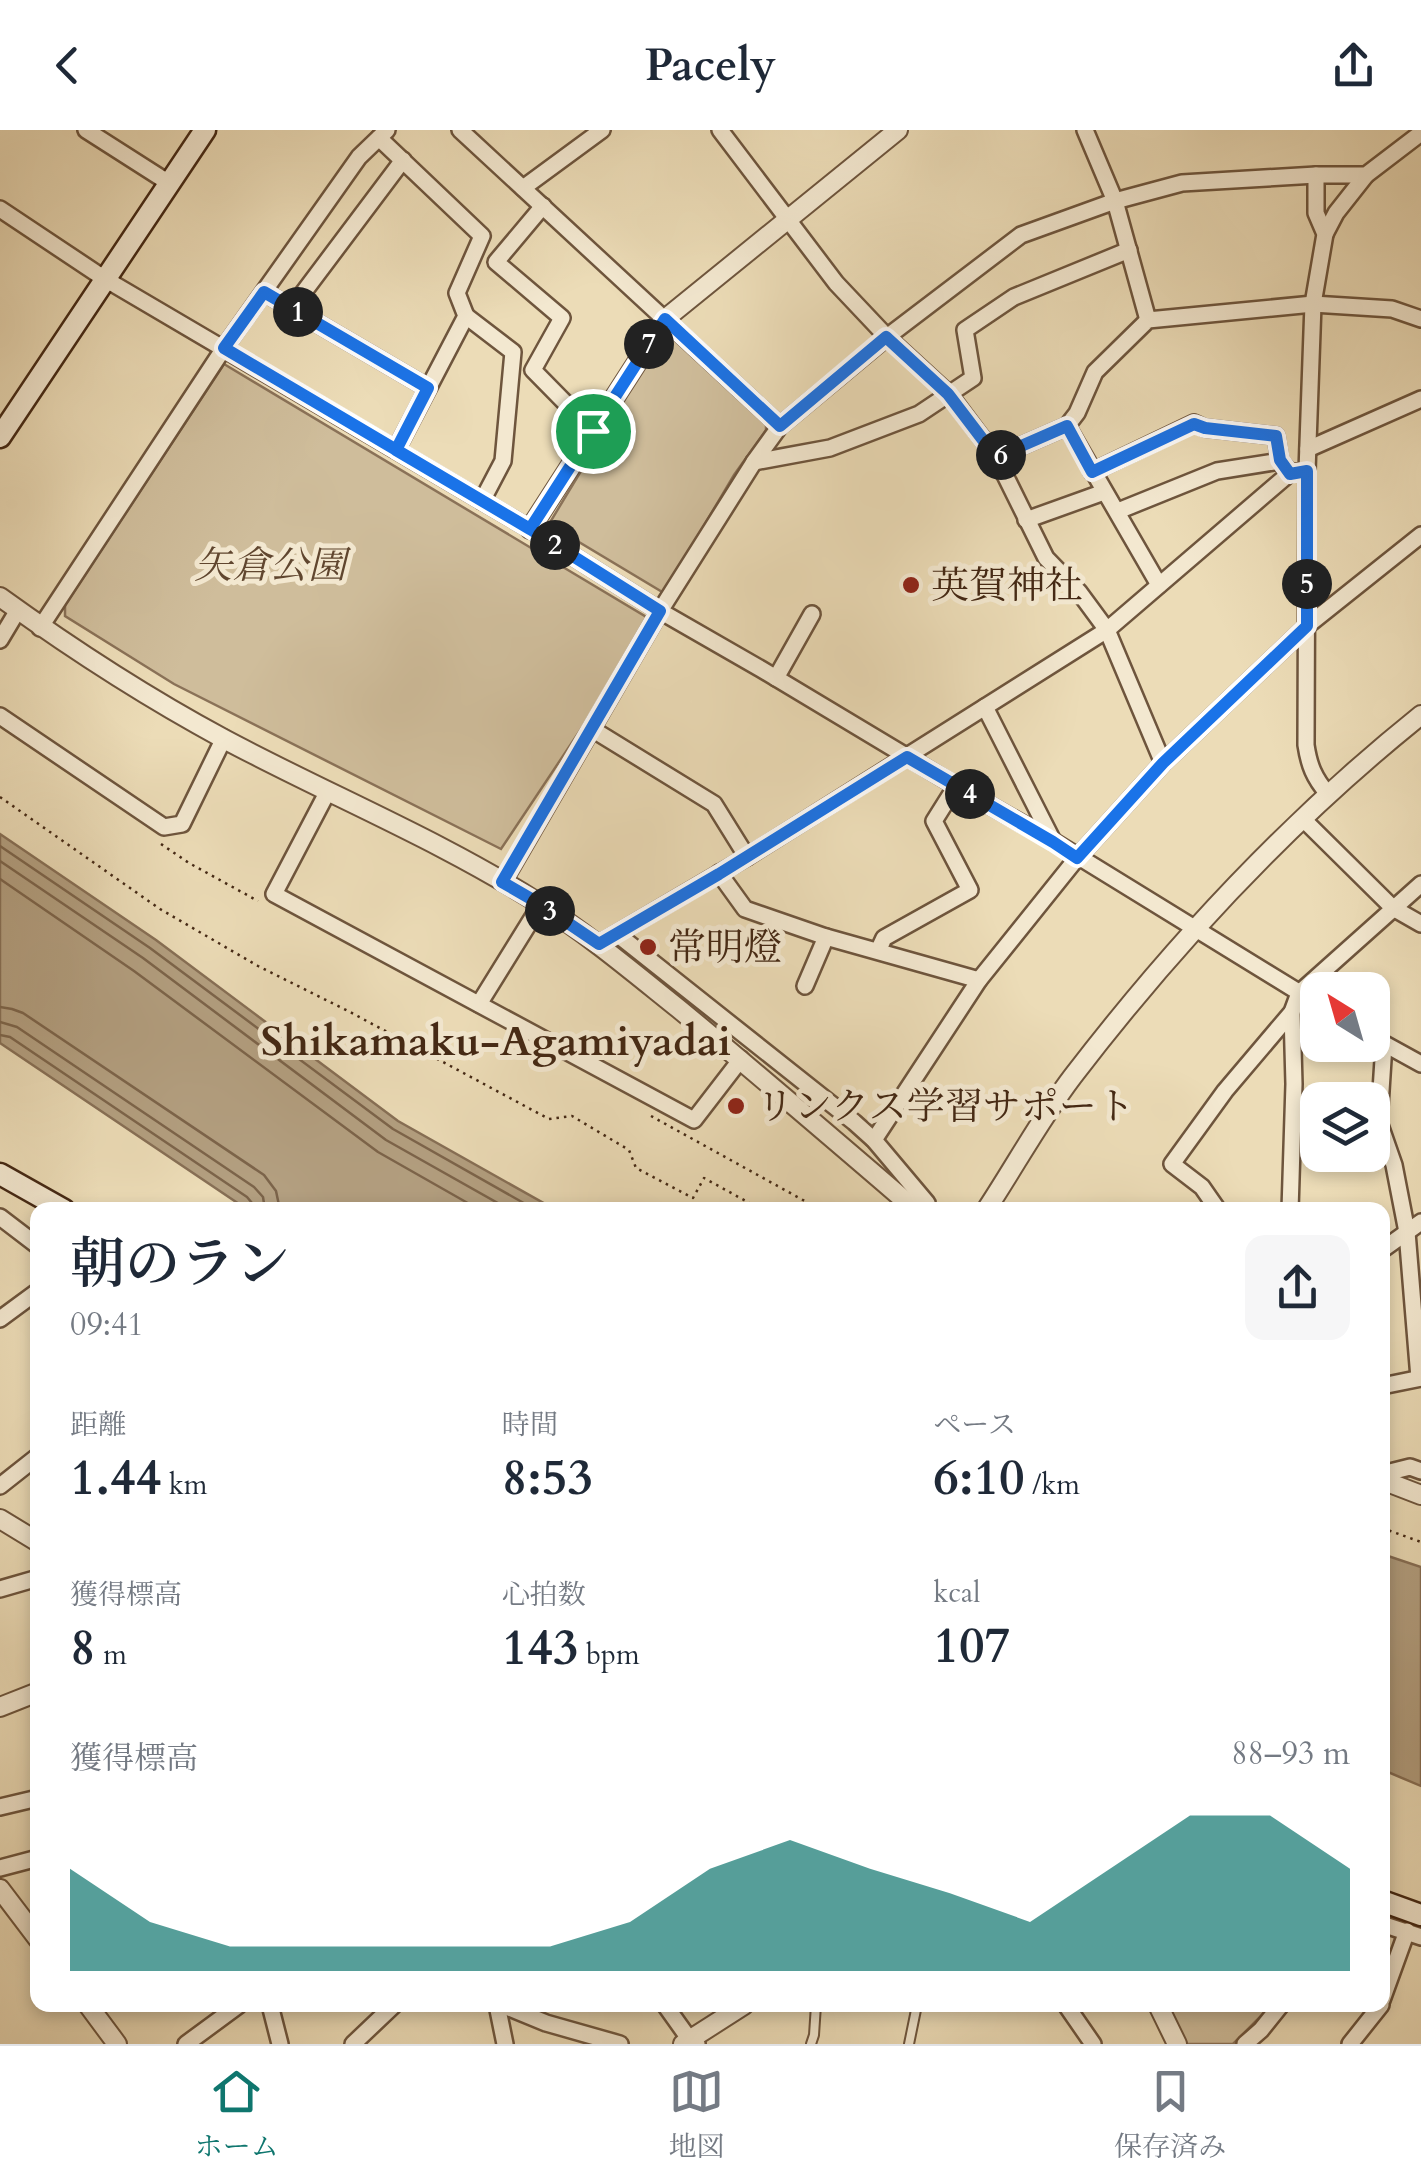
<!DOCTYPE html>
<html lang="ja">
<head>
<meta charset="utf-8">
<style>
  :root { --surface:#fff; --page:#f6f6f7; --text:#1f2937; --muted:#747a83; --line:#e0e1e3; --accent:#0f766e }
  body { margin:0; font-family:Cardo,"Noto Serif JP",serif; background:var(--page); color:var(--text); height:100vh; display:flex; flex-direction:column; font-size:38px; white-space:nowrap }
  * { box-sizing:border-box; margin:0 }
  p { font-size:32px; color:var(--muted) }
  .icon { flex:none; width:55px; height:55px; fill:none; stroke:currentColor; stroke-width:2; stroke-linecap:round; stroke-linejoin:round }
  .map { position:relative; flex:1; overflow:hidden }
  .details { position:absolute; left:30px; top:1072px; width:1360px; height:810px; display:flex; flex-direction:column; background:var(--surface); border-radius:20px; box-shadow:0 5px 15px #0003 }
  .details>* { flex:none }
  .needle { width:65px; rotate:323deg }
  .fabs { position:absolute; left:1300px; top:842px; display:grid; gap:20px }
  .fabs a { display:grid; place-items:center; width:90px; height:90px; border-radius:20px; background:var(--surface); box-shadow:0 5px 15px #0003; font-size:50px }
  .pin { position:absolute; display:grid; place-items:center; width:85px; height:85px; color:#fff; margin:-42px; border:5px solid #fff; border-radius:50%; box-shadow:0 2px 10px #0007 }
  .km { position:absolute; width:50px; height:50px; margin:-25px; border-radius:50%; background:#222; color:#fff; font-size:28px; line-height:50px; text-align:center }
  .round { display:grid; place-items:center; flex:none; width:105px; height:105px; border-radius:20px; background:var(--page) }
  .summary { display:flex; align-items:center; justify-content:space-between; height:170px; padding:0 40px }
  h1 { font-size:55px; font-weight:600; line-height:75px }
  .figures { display:grid; grid-template-columns:repeat(3,1fr); gap:15px; height:170px; padding:10px 40px }
  .figures div { display:grid; align-content:center }
  .figures b { font-size:50px; font-weight:600 }
  .figures small { font-size:28px; font-weight:400 }
  .figures p { font-size:28px }
  .chart { height:280px; padding:20px 40px }
  .chart p { display:flex; justify-content:space-between }
  .chart svg { width:100%; height:180px; margin-top:10px; fill:var(--accent); opacity:.7 }
  header { display:flex; justify-content:space-between; align-items:center; height:130px; padding:0 40px; background:var(--surface); font-size:45px; font-weight:600 }
  .menu { display:flex; justify-content:space-around; align-items:center; height:140px; border-top:2px solid var(--line); background:var(--surface); font-size:28px; color:var(--muted) }
  .menu a { display:grid; justify-items:center; gap:5px }
  .menu .selected { color:var(--accent) }
  .map>svg:first-child { display:block }
  .green { fill:#cfbd9b; stroke:#8a7258; stroke-width:2.5 }
  .water { fill:#b39f80; stroke:#876f55; stroke-width:2.5 }
  .lines { fill:none; stroke-linecap:round; stroke-linejoin:round }
  .shore { stroke:#7c644a; stroke-width:2.5 }
  .service-casing { stroke:#6e553d; stroke-width:12 }
  .minor-casing { stroke:#6e553d; stroke-width:20 }
  .tertiary-casing { stroke:#6e553d; stroke-width:22 }
  .secondary-casing { stroke:#442814; stroke-width:25 }
  .path { stroke:#442814; stroke-width:2.5; stroke-dasharray:2.5 5; stroke-linecap:butt }
  .service { stroke:#f3e8d0; stroke-width:8 }
  .minor { stroke:#f3e8d0; stroke-width:15 }
  .tertiary { stroke:#f3e8d0; stroke-width:18 }
  .secondary { stroke:#f3e8d0; stroke-width:20 }
  .route-casing { stroke:#fff; stroke-width:20 }
  .route { stroke:#1a73e8; stroke-width:12 }
  .poi-dot { fill:#8f2418; stroke:#f3e8d0; stroke-width:4 }
  .labels { text-anchor:middle; stroke-width:10; stroke-linejoin:round; paint-order:stroke }
  .park-label { font-size:38px; font-style:italic; fill:#60462f; stroke:#f3e8d0 }
  .poi-label { font-size:38px; fill:#442814; stroke:#f3e8d0; text-anchor:start }
  .quarter-label { font-size:42px; font-weight:bold; fill:#442814; stroke:#f3e8d0 }
</style>
</head>
<body>
<header><svg class="icon" aria-label="back" viewBox="0 0 24 24"><path d="M15 5l-7 7 7 7"/></svg>Pacely<svg class="icon" aria-label="share" viewBox="0 0 24 24"><path d="M12 15V3M7 8l5-5 5 5M5 13v7h14v-7"/></svg></header>
<div class="map">
<svg width="1421" height="1914" viewBox="0 0 1421 1914">
  <rect width="100%" height="100%" fill="#ecdcb7"/>
  <filter id="stains"><feTurbulence type="fractalNoise" baseFrequency=".002" numOctaves="4"/><feColorMatrix values="0 0 0 0 .2 0 0 0 0 .09 0 0 0 0 .02 0 0 0 .5 -.17"/></filter>
  <radialGradient id="worn" r=".72"><stop offset=".6" stop-color="#630" stop-opacity="0"/><stop offset="1" stop-color="#630" stop-opacity=".3"/></radialGradient>
  <!-- green -->
  <g class="green">
    <path d="M 673,206 L 766,292 L 766,300 L 734,345 L 664,463 L 549,394 L 645,235 L 666,208 Z"/>
    <path d="M 224,234 L 648,488 L 583,596 L 501,719 L 174,554 L 65,486 L 65,475 Z"/>
    <path d="M 1167,1875 L 1272,1875 L 1233,1914 L 1185,1914 Z"/>
  </g>
  <!-- water -->
  <g class="water">
    <path d="M 0,704 L 156,810 L 398,991 L 556,1080 L 248,1080 L 0,913 Z"/>
    <path d="M 1382,1424 L 1421,1437 L 1421,1656 L 1383,1640 Z"/>
  </g>
  <g class="lines">
    <!-- shore -->
    <g class="shore">
      <path d="M 0,716 L 150,818 L 393,999 L 536,1080"/>
      <path d="M 0,731 L 143,828 L 386,1010 L 510,1080"/>
      <path d="M 0,749 L 134,841 L 378,1022 L 480,1080"/>
      <path d="M 0,877 L 12,879 L 23,883 L 264,1045 L 276,1061 L 280,1080"/>
      <path d="M 0,892 L 17,897 L 254,1057 L 263,1067 L 265,1080"/>
      <path d="M 0,905 L 10,907 L 247,1067 L 252,1073 L 252,1080"/>
    </g>
    <defs>
      <g id="service">
        <path d="M 811,1914 L 814,1905 L 816,1875"/>
        <path d="M 909,1914 L 917,1875"/>
      </g>
      <g id="minor">
        <path d="M 86,0 L 169,53"/>
        <path d="M 460,0 L 780,296"/>
        <path d="M 720,0 L 836,153 L 887,207 L 949,264 L 996,327 L 1046,428 L 1079,462 L 1107,500 L 1163,633"/>
        <path d="M 1085,0 L 1115,71 L 1148,190"/>
        <path d="M 379,8 L 482,106 L 457,163 L 466,186 L 396,320"/>
        <path d="M 1316,45 L 1316,83 L 1325,104 L 1313,174 L 1307,341 L 1306,615 C 1309,635 1314,648 1328,664"/>
        <path d="M 523,58 L 602,0"/>
        <path d="M 543,76 L 496,132 L 562,188 L 533,240 L 593,301"/>
        <path d="M 0,79 L 105,149 L 530,399 L 660,481 L 761,539 L 956,656 L 1053,711 L 1318,874"/>
        <path d="M 1325,104 L 1336,83 L 1366,45"/>
        <path d="M 264,162 L 428,258"/>
        <path d="M 291,179 L 403,30"/>
        <path d="M 466,186 L 513,222 L 503,331 L 482,371"/>
        <path d="M 1067,296 L 1159,455"/>
        <path d="M 1308,319 L 1421,269"/>
        <path d="M 996,327 L 1067,296 L 1077,283 L 1095,242 L 1148,190 L 1313,174 L 1392,179 L 1421,189"/>
        <path d="M 754,332 L 830,318 L 919,284 L 973,248 L 965,200 L 1014,167 L 1129,120"/>
        <path d="M 1092,342 L 1194,293 L 1205,298 L 1276,306 L 1280,331 L 1290,343"/>
        <path d="M 1118,381 L 1217,341 L 1280,331"/>
        <path d="M 1026,390 L 1104,362"/>
        <path d="M 40,498 L 224,218 L 359,27 L 387,0"/>
        <path d="M 0,510 L 18,480"/>
        <path d="M 776,548 L 812,484"/>
        <path d="M 985,577 L 1053,711"/>
        <path d="M 0,586 L 164,697 L 182,694 L 224,608"/>
        <path d="M 592,599 L 714,674 L 747,727"/>
        <path d="M 328,661 L 274,764 L 694,990 L 741,929"/>
        <path d="M 1303,689 L 1393,778 L 1421,794"/>
        <path d="M 719,743 L 745,779 L 826,807 L 979,850"/>
        <path d="M 503,752 L 660,481 L 754,332 L 780,296 L 887,207 L 1021,105 L 1115,71 L 1182,53 L 1316,45 L 1366,45 L 1421,3"/>
        <path d="M 617,804 L 854,992 L 874,1010 L 927,1073 L 927,1080"/>
        <path d="M 599,814 L 747,727 L 1107,500 L 1290,343 L 1307,341"/>
        <path d="M 878,821 L 884,808 L 970,760 L 934,691 L 956,656"/>
        <path d="M 805,856 L 826,807"/>
        <path d="M 479,874 L 541,774"/>
        <path d="M 1372,907 L 1421,934"/>
        <path d="M 1384,914 L 1379,992 L 1394,1035 L 1407,1102 L 1419,1248"/>
        <path d="M 874,1010 L 979,850 L 1077,728 L 1163,633 L 1307,496 L 1421,405"/>
        <path d="M 1218,1080 L 1202,1057 L 1172,1034 L 1225,961 L 1292,882 L 1299,863 L 1421,754"/>
        <path d="M 1290,1080 L 1294,954 L 1292,882"/>
        <path d="M 0,1087 L 38,1116"/>
        <path d="M 1382,1120 L 1421,1092"/>
        <path d="M 0,1189 L 38,1161"/>
        <path d="M 1382,1256 L 1421,1248"/>
        <path d="M 1382,1344 L 1410,1337 L 1421,1341"/>
        <path d="M 0,1356 L 38,1326"/>
        <path d="M 0,1459 L 38,1448"/>
        <path d="M 0,1677 L 38,1668"/>
        <path d="M 0,1738 L 38,1728"/>
        <path d="M 1382,1794 L 1421,1807"/>
        <path d="M 1382,1870 L 1407,1801"/>
        <path d="M 270,1875 L 280,1914"/>
        <path d="M 497,1875 L 505,1914"/>
        <path d="M 502,1875 L 546,1893 L 620,1914"/>
        <path d="M 665,1875 L 690,1910 L 697,1914"/>
        <path d="M 1066,1875 L 1093,1914"/>
        <path d="M 186,1914 L 239,1875"/>
        <path d="M 353,1914 L 394,1875"/>
        <path d="M 1245,1914 L 1261,1900 L 1281,1875"/>
        <path d="M 1350,1914 L 1381,1875"/>
      </g>
      <g id="tertiary">
        <path d="M 530,399 L 665,189 L 898,0"/>
        <path d="M 0,467 C 72,519 146,567 224,609 C 329,665 440,710 540,774 C 589,805 634,843 679,879 C 759,945 838,1013 916,1080"/>
        <path d="M 986,1080 C 1015,1036 1041,988 1073,946 C 1175,813 1290,690 1421,585"/>
        <path d="M 1382,1350 L 1421,1365"/>
        <path d="M 0,1389 L 38,1412"/>
        <path d="M 0,1577 L 38,1562"/>
        <path d="M 0,1759 L 38,1809"/>
        <path d="M 88,1875 L 117,1914"/>
        <path d="M 1158,1875 L 1177,1914"/>
        <path d="M 683,1914 L 744,1875"/>
      </g>
      <g id="secondary">
        <path d="M 0,307 L 205,0"/>
        <path d="M 0,1044 L 64,1080"/>
        <path d="M 1382,1771 L 1421,1785"/>
      </g>
    </defs>
    <!-- service casing -->
    <use href="#service" class="service-casing"/>
    <!-- minor casing -->
    <use href="#minor" class="minor-casing"/>
    <!-- tertiary casing -->
    <use href="#tertiary" class="tertiary-casing"/>
    <!-- secondary casing -->
    <use href="#secondary" class="secondary-casing"/>
    <!-- path -->
    <g class="path">
      <path d="M 0,667 L 160,779 L 258,836 L 350,882 L 549,989 L 572,986 L 629,1020 L 636,1038 L 693,1068 L 704,1048 L 762,1080"/>
      <path d="M 161,714 L 189,733 L 258,771"/>
      <path d="M 651,986 L 821,1080"/>
      <path d="M 1382,1398 L 1421,1412"/>
    </g>
    <!-- service -->
    <use href="#service" class="service"/>
    <!-- minor -->
    <use href="#minor" class="minor"/>
    <!-- tertiary -->
    <use href="#tertiary" class="tertiary"/>
    <!-- secondary -->
    <use href="#secondary" class="secondary"/>
  </g>
  <g class="lines">
    <defs>
      <path id="route" d="M 593,301 L 530,399 L 396,320 L 428,258 L 264,162 L 224,218 L 530,399 L 660,481 L 502,752 L 540,774 L 599,814 L 719,744 L 907,627 L 1053,712 L 1077,728 L 1163,633 L 1307,496 L 1307,341 L 1290,344 L 1280,330 L 1276,306 L 1205,298 L 1194,294 L 1092,342 L 1067,296 L 996,327 L 948,264 L 886,207 L 780,296 L 665,189 L 593,301"/>
    </defs>
    <!-- route casing -->
    <use href="#route" class="route-casing"/>
    <!-- route -->
    <use href="#route" class="route"/>
  </g>
  <!-- markers -->
  <g class="poi-dot">
    <circle cx="911" cy="455" r="10"/>
    <circle cx="648" cy="817" r="10"/>
    <circle cx="736" cy="976" r="10"/>
  </g>
  <g class="labels">
    <!-- park labels -->
    <g class="park-label">
      <text x="270" y="448">矢倉公園</text>
    </g>
    <!-- poi labels -->
    <g class="poi-label">
      <text x="931" y="468">英賀神社</text>
      <text x="668" y="830">常明燈</text>
      <text x="756" y="989">リンクス学習サポート</text>
    </g>
    <!-- quarter labels -->
    <g class="quarter-label">
      <text x="496" y="925">Shikamaku-Agamiyadai</text>
    </g>
  </g>
  <rect width="100%" height="100%" filter="url(#stains)"/>
  <rect width="100%" height="100%" fill="url(#worn)"/>
</svg>
<div class="fabs">
<a><svg class="needle" viewBox="-14 -14 28 28"><path d="M0-13l5 13h-10z" fill="#e53935"/><path d="M0 13l5-13h-10z" fill="#747a83"/></svg></a>
<a><svg class="icon" aria-label="layers" viewBox="0 0 24 24"><path d="M12 4l9 5-9 5-9-5zM3 14l9 5 9-5"/></svg></a>
</div>
<div class="pin" style="left:593px;top:301px;background:#1e9e55"><svg class="icon" aria-label="arrive" viewBox="0 0 24 24"><path d="M6 21V4h12l-3 4 3 4H6"/></svg></div>
<b class="km" style="left:298px;top:182px">1</b>
<b class="km" style="left:555px;top:415px">2</b>
<b class="km" style="left:550px;top:781px">3</b>
<b class="km" style="left:970px;top:664px">4</b>
<b class="km" style="left:1307px;top:454px">5</b>
<b class="km" style="left:1001px;top:325px">6</b>
<b class="km" style="left:649px;top:214px">7</b>
<section class="details">
<div class="summary"><div><h1>朝のラン</h1><p>09:41</p></div><a class="round"><svg class="icon" aria-label="share" viewBox="0 0 24 24"><path d="M12 15V3M7 8l5-5 5 5M5 13v7h14v-7"/></svg></a></div>
<div class="figures">
<div><p>距離</p><b>1.44<small> km</small></b></div>
<div><p>時間</p><b>8:53</b></div>
<div><p>ペース</p><b>6:10<small> /km</small></b></div>
</div>
<div class="figures">
<div><p>獲得標高</p><b>8<small> m</small></b></div>
<div><p>心拍数</p><b>143<small> bpm</small></b></div>
<div><p>kcal</p><b>107</b></div>
</div>
<div class="chart"><p><span>獲得標高</span>88–93 m</p>
<svg viewBox="0 0 160 44" preserveAspectRatio="none"><path d="M0 44V19L10 32L20 38L30 38L40 38L50 38L60 38L70 32L80 19L90 12L100 19L110 25L120 32L130 19L140 6L150 6L160 19V44z"/></svg>
</div>
</section>
</div>
<nav class="menu">
<a class="selected"><svg class="icon" aria-label="home" viewBox="0 0 24 24"><path d="M3 11l9-7 9 7M6 9v11h12V9"/></svg>ホーム</a>
<a><svg class="icon" aria-label="map" viewBox="0 0 24 24"><path d="M3 6l6-2 6 2 6-2v14l-6 2-6-2-6 2zM9 4v14M15 6v14"/></svg>地図</a>
<a><svg class="icon" aria-label="saved" viewBox="0 0 24 24"><path d="M7 4h10v16l-5-4-5 4z"/></svg>保存済み</a>
</nav>
</body>
</html>
